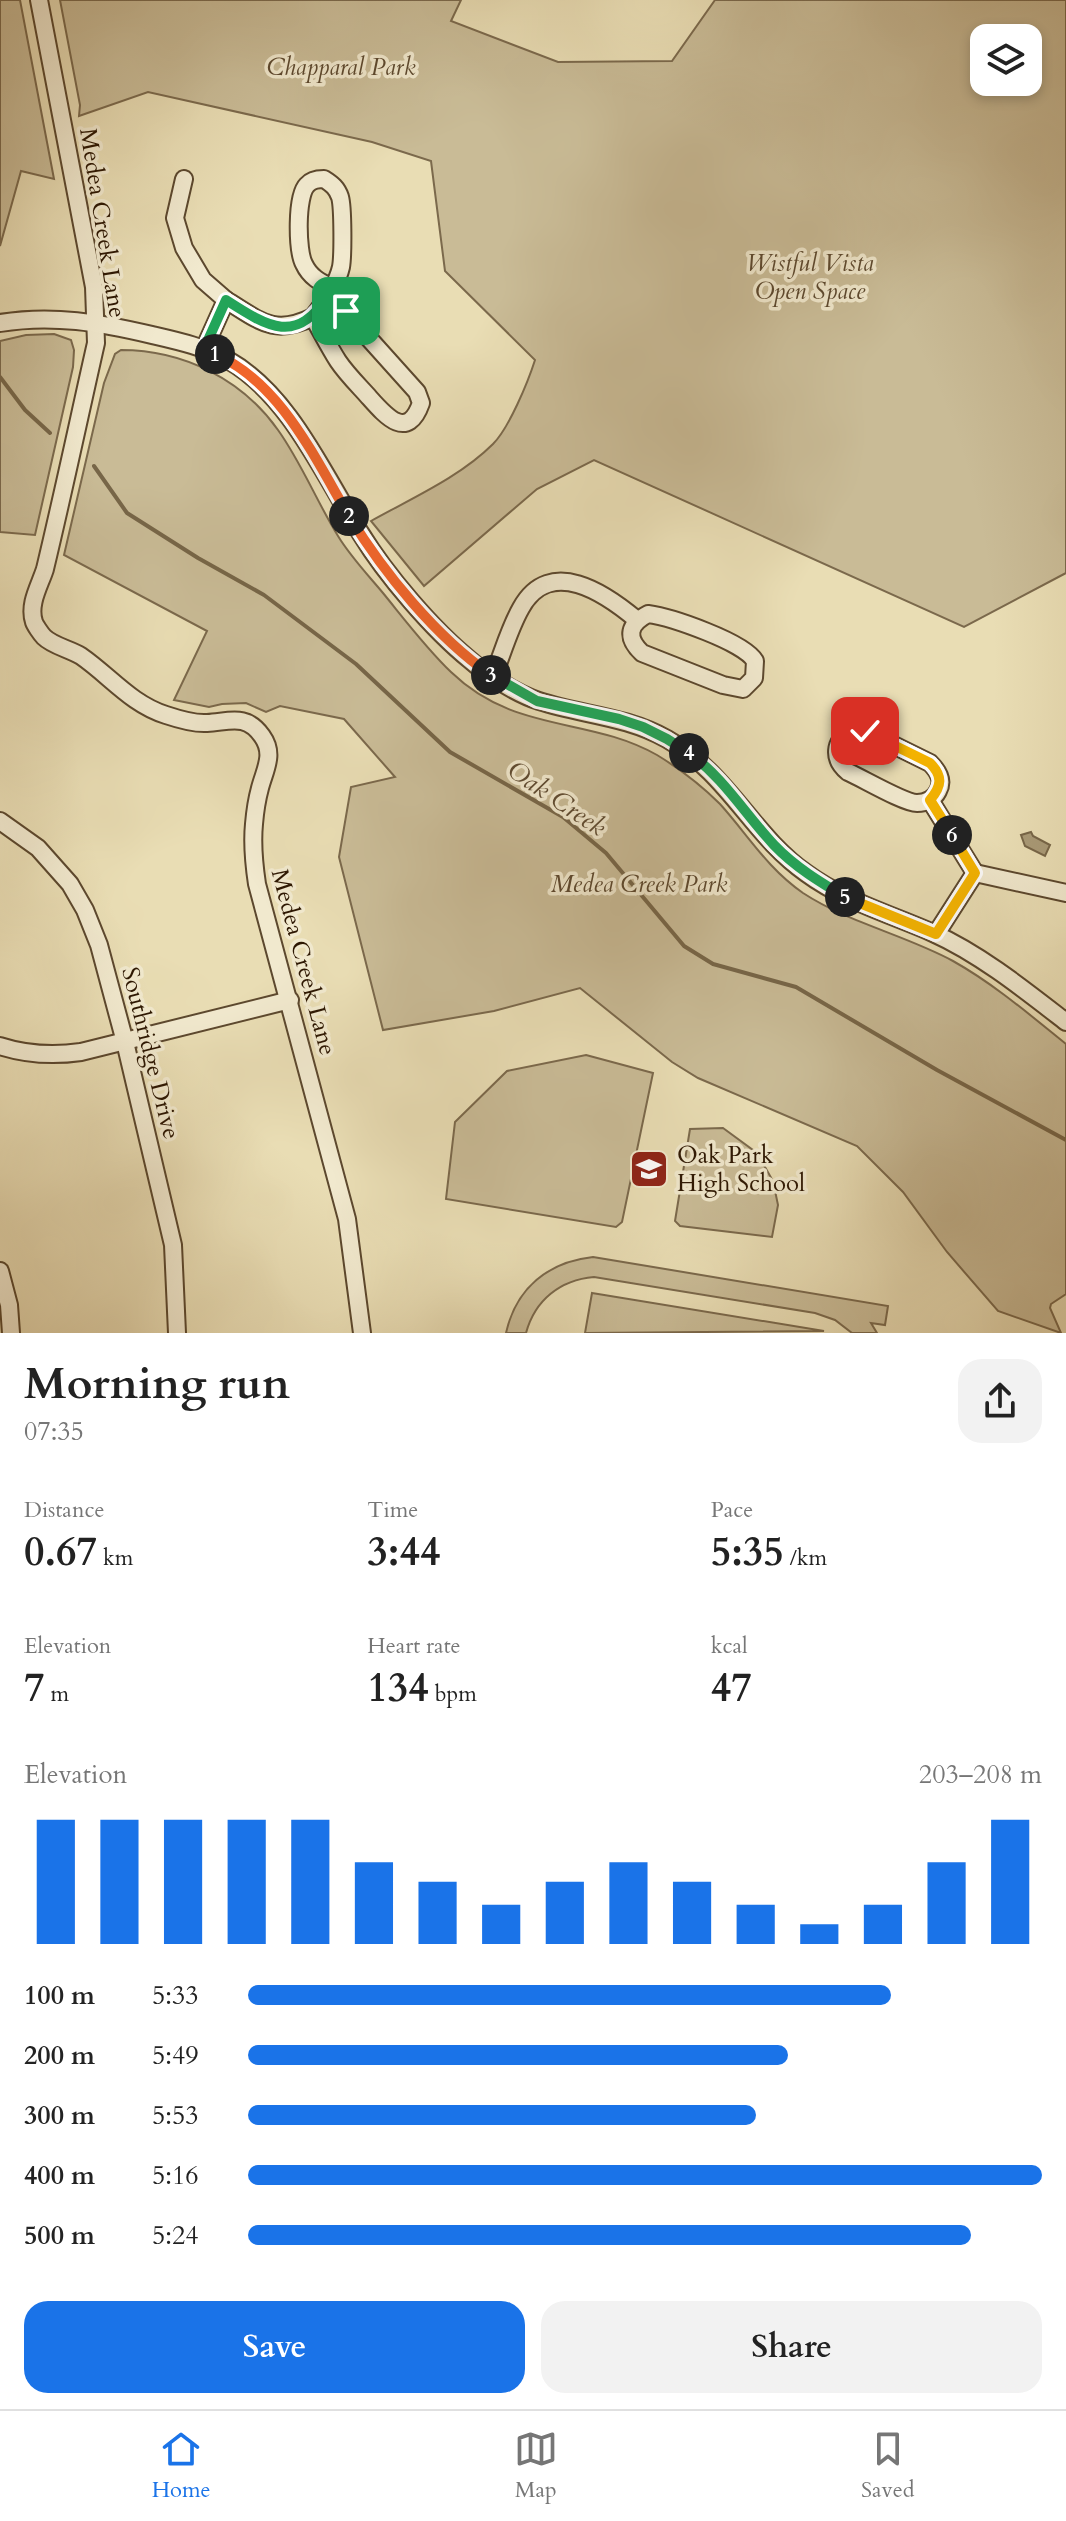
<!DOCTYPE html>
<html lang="en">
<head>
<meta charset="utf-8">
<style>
  :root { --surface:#fff; --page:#f2f2f2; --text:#222; --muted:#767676; --line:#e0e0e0; --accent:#1a73e8 }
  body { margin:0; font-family:Cardo,serif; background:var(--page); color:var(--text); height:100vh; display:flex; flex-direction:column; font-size:30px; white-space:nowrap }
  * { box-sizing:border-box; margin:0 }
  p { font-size:26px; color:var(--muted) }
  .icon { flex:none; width:44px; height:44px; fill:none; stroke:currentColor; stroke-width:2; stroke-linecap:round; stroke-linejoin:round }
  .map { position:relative; height:1333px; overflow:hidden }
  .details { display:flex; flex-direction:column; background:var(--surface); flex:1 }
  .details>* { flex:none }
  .fabs { position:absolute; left:970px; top:24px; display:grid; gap:16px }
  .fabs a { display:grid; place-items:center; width:72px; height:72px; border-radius:16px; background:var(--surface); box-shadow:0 4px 12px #0003; font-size:40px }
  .pin { position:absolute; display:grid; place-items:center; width:68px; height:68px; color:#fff; margin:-34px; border-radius:16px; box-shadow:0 4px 12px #0006 }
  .km { position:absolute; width:40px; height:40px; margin:-20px; border-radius:50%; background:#222; color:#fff; font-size:22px; line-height:40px; text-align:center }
  .round { display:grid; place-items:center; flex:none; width:84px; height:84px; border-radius:24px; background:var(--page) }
  .head { display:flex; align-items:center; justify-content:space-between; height:136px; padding:0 24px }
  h1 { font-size:44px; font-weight:700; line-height:60px }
  .figures { display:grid; grid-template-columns:repeat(3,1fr); gap:12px; height:136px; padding:8px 24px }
  .figures div { display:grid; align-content:center }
  .figures b { font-size:40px; font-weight:700 }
  .figures small { font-size:22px; font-weight:400 }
  .figures p { font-size:22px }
  .chart { height:224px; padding:16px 24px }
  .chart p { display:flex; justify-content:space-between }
  .chart svg { width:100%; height:144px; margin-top:8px; stroke:var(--accent); stroke-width:6 }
  .primary-button { display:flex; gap:16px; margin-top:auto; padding:16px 24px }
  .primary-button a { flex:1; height:92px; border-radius:24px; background:var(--accent); color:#fff; font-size:32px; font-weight:700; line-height:92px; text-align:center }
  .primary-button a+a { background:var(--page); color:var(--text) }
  ul { padding:0 24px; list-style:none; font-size:26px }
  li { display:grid; grid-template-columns:128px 96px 1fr; align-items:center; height:60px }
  li i { height:20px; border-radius:10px; background:var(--accent) }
  .tab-bar { display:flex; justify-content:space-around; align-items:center; height:112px; border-top:2px solid var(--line); background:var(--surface); font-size:22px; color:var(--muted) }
  .tab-bar a { display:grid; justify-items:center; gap:4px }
  .tab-bar .selected { color:var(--accent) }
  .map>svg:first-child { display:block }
  .green { fill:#c9bb96; stroke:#7b694c; stroke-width:2; fill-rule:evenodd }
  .water { fill:#a99a77; stroke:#776648; stroke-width:2 }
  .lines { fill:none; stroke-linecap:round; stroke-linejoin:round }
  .stream { stroke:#776648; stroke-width:4 }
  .street-casing { stroke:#5c482e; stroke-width:20 }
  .street { stroke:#f1e9ce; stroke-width:16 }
  .split-1-casing { stroke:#fff; stroke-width:16 }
  .split-2-casing { stroke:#fff; stroke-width:16 }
  .split-3-casing { stroke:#fff; stroke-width:16 }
  .split-4-casing { stroke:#fff; stroke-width:16 }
  .split-5-casing { stroke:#fff; stroke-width:16 }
  .split-6-casing { stroke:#fff; stroke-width:16 }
  .split-7-casing { stroke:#fff; stroke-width:16 }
  .split-1 { stroke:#22a559; stroke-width:10 }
  .split-2 { stroke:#f0652b; stroke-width:10 }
  .split-3 { stroke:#f0652b; stroke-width:10 }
  .split-4 { stroke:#22a559; stroke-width:10 }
  .split-5 { stroke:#22a559; stroke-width:10 }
  .split-6 { stroke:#f5b400; stroke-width:10 }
  .split-7 { stroke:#f5b400; stroke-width:10 }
  .labels { text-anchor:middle; stroke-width:7; stroke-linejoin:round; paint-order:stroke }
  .park-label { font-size:24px; font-style:italic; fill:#5c482e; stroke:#f1e9ce }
  .street-label { font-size:24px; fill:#2d1702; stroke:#f1e9ce }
  .poi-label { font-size:24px; fill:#2d1702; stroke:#f1e9ce; text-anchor:start }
  .water-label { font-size:26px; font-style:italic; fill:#5f4b31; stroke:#f1e9ce }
</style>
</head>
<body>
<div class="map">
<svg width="1066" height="1333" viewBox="0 0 1066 1333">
  <rect width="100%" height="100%" fill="#e9ddb4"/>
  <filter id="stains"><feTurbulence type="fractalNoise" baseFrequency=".0025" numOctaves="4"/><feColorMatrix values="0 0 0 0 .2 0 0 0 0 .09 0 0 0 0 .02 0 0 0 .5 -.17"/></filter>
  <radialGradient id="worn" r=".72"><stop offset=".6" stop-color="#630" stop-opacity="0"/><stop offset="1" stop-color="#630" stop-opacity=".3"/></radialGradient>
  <!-- green -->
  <g class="green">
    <path d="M 0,0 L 20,0 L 54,179 L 21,171 L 0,246 Z"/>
    <path d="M 60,0 L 461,0 L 451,21 L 558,62 L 672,61 L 715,0 L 1066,0 L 1066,573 L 964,627 L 594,460 L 537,489 L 424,586 L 371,521 C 412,498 460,477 493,444 C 509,428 528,382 535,360 L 445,271 L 431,161 L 372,142 L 148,92 L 79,116 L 80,105 ZM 984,38 L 1028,38 L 1028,82 L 984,82 Z"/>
    <path d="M 54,334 L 71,340 L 74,350 L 73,367 L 35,535 L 0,532 L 0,341 L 26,335 Z"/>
    <path d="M 121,350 C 183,350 242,379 278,430 C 301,462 317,502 338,536 C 350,556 368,575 383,593 C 405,620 426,648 451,672 C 515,734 588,716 657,755 C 680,769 701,785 720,804 C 748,835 767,868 803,893 C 849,923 905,935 953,961 C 994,984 1030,1015 1066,1044 L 1066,1294 L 1051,1304 L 1050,1308 L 1061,1333 L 998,1311 L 947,1252 L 903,1192 L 857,1146 L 698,1078 L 672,1062 L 580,988 L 494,1011 L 383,1030 L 339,857 L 351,787 L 395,777 L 344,719 L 280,706 L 266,712 L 246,703 L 222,704 L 209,707 L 174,700 L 207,631 L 64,555 L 104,383 L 115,354 Z"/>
    <path d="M 586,1055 L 653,1073 L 622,1222 L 616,1227 L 446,1199 L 455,1122 L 507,1071 Z"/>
    <path d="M 723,1128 L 757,1153 L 773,1181 L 778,1205 L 772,1237 L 680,1226 L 675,1221 L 690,1129 Z"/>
    <path d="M 593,1257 L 888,1306 L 885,1325 L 871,1323 L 877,1333 L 852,1333 L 835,1320 L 815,1313 L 594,1277 C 560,1280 535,1300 526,1333 L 506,1333 C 516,1288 548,1262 593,1257 Z"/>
    <path d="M 592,1293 L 824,1331 L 585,1333 Z"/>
  </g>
  <!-- water -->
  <path class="water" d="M 1031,832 L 1033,836 L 1050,845 L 1045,856 L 1025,846 L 1021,835 Z"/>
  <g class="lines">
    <!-- stream -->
    <g class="stream">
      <path d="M 0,377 L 25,410 L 50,433"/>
      <path d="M 94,466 L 127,513 L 198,558 L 264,595 L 356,664 L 450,752 L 563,817 L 606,853 L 684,946 L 713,964 L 796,987 L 937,1070 L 1066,1140"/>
    </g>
    <defs>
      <g id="street">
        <path d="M 39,0 L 94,287 L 96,343 C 79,418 63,494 45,569 C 40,585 28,604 34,622 C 35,625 41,634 44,637 C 53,646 70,649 81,656 C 110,676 131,704 166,715 C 178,719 194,724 207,723 C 229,722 246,713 262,736 C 275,754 265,769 260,788 C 257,799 255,812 254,824 C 252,844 254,864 257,884 L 347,1219 L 362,1333"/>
        <path d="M 184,179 L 175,218 L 184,248 L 203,280 L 226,300 L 204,349"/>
        <path d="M 226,300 C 260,321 274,336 313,317 C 321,331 329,347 338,361 C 346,373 357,384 367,395 C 384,414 407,443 421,403 L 417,392 L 329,294"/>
        <path d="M 313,317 C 324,303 337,285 341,267 C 343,256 343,207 340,197 C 337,188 332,184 324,179 C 318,179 311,180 307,185 C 296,196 297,251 304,264 C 310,277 320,282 332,288"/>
        <path d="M 0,323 C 53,314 101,323 152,335 C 178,341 205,347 228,360 C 290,395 324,476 361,534 C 386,575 433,630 470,660 C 487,675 517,694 539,701 C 582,715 626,716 667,739 C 728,773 752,835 806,873 C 844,901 890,914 933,933 C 980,954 1026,991 1066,1022"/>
        <path d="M 648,614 C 671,617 744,642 755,661 L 754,678 L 743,689 L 723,685 L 642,653 C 625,637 629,624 648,614 Z"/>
        <path d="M 493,677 C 502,655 509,629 521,608 C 550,555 606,594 637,620"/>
        <path d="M 851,731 L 865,731 L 930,763 C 938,771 944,780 938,791 C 934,799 926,803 917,803 C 904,803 862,778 848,772 C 832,759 834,741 851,731 Z"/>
        <path d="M 930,800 L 975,873"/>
        <path d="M 0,821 L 38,848 L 70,884 L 85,910 L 99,945 L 125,1042 L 173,1245 L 177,1333"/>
        <path d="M 975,873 L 1066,893"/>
        <path d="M 936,934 L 975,873"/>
        <path d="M 0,1046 C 28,1055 53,1056 81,1052 L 290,1000"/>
        <path d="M 0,1271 L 9,1305 L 11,1333"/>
      </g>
    </defs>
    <!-- street casing -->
    <use href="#street" class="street-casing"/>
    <!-- street -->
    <use href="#street" class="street"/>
  </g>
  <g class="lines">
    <defs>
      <path id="split-1" d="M 215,354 L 204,349 L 226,300 C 268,327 297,346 329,294 L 346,311"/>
      <path id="split-2" d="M 215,354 C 281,383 314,457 349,516"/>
      <path id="split-3" d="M 349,516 C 384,573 436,637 491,675"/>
      <path id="split-4" d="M 491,675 L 537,701 L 619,719 L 643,727 L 667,739 L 689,753"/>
      <path id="split-5" d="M 689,753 C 724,778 745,814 774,845 C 795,867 820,882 845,897"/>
      <path id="split-6" d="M 845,897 L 936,934 L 975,873 L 952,835"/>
      <path id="split-7" d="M 865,731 L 930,763 C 943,776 942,786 930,800 L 952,835"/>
    </defs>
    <!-- split-1 casing -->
    <use href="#split-1" class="split-1-casing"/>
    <!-- split-2 casing -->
    <use href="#split-2" class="split-2-casing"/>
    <!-- split-3 casing -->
    <use href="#split-3" class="split-3-casing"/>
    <!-- split-4 casing -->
    <use href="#split-4" class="split-4-casing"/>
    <!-- split-5 casing -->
    <use href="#split-5" class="split-5-casing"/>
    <!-- split-6 casing -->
    <use href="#split-6" class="split-6-casing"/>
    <!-- split-7 casing -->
    <use href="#split-7" class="split-7-casing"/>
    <!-- split-1 -->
    <use href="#split-1" class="split-1"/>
    <!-- split-2 -->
    <use href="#split-2" class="split-2"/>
    <!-- split-3 -->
    <use href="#split-3" class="split-3"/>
    <!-- split-4 -->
    <use href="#split-4" class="split-4"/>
    <!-- split-5 -->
    <use href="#split-5" class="split-5"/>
    <!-- split-6 -->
    <use href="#split-6" class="split-6"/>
    <!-- split-7 -->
    <use href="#split-7" class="split-7"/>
  </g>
  <!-- icons -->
  <defs>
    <symbol id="school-square" viewBox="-11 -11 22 22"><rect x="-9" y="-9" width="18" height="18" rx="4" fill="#8f2418" stroke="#f1e9ce"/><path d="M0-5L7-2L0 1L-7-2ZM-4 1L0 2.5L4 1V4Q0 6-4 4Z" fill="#fff"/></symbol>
  </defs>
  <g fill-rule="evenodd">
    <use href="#school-square" x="627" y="1147" width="44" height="44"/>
  </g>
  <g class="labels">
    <!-- park labels -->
    <g class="park-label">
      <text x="341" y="75">Chapparal Park</text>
      <text x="810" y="271">Wistful Vista<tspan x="810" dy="28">Open Space</tspan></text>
      <text x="639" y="892">Medea Creek Park</text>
    </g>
    <!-- street labels -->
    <g class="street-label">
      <text transform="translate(103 223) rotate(81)" y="8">Medea Creek Lane</text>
      <text transform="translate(304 962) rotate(75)" y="8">Medea Creek Lane</text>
      <text transform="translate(151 1053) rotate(76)" y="8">Southridge Drive</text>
    </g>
    <!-- poi labels -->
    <g class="poi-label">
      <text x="677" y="1163">Oak Park<tspan x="677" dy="28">High School</tspan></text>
    </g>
    <!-- water labels -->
    <g class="water-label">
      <text transform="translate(557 798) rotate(34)" y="9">Oak Creek</text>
    </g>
  </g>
  <rect width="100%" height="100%" filter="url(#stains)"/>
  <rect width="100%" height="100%" fill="url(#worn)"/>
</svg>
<div class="fabs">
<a><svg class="icon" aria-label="layers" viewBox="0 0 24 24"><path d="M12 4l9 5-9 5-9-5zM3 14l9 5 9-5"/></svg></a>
</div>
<div class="pin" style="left:346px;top:311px;background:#1e9e55"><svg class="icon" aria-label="arrive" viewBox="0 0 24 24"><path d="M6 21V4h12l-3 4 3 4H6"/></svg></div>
<div class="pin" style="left:865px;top:731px;background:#d93025"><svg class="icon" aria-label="check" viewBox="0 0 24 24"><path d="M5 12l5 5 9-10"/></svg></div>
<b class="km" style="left:215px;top:354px">1</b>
<b class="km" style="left:349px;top:516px">2</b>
<b class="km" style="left:491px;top:675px">3</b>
<b class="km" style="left:689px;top:753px">4</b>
<b class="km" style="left:845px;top:897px">5</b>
<b class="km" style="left:952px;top:835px">6</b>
</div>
<section class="details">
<div class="head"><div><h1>Morning run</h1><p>07:35</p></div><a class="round"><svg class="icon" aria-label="share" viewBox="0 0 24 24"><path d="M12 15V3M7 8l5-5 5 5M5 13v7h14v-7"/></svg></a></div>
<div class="figures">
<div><p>Distance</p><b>0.67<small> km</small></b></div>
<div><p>Time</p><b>3:44</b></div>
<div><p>Pace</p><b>5:35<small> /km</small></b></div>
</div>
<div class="figures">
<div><p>Elevation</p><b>7<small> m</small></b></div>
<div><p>Heart rate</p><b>134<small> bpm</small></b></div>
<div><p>kcal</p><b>47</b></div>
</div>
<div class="chart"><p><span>Elevation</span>203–208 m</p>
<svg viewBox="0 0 160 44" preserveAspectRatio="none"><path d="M5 44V6M15 44V6M25 44V6M35 44V6M45 44V6M55 44V19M65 44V25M75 44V32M85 44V25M95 44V19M105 44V25M115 44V32M125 44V38M135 44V32M145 44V19M155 44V6"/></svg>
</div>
<ul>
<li><b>100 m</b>5:33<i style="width:81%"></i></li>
<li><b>200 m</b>5:49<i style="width:68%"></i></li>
<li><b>300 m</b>5:53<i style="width:64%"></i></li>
<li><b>400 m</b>5:16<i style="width:100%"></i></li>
<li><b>500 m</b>5:24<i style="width:91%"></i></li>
</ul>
<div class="primary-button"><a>Save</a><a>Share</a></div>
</section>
<nav class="tab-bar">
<a class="selected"><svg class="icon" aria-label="home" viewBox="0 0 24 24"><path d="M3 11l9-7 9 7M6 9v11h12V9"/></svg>Home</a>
<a><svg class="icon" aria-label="map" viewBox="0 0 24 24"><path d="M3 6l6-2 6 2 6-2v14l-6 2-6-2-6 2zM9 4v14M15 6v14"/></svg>Map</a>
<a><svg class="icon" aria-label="saved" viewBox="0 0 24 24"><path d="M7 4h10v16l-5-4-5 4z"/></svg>Saved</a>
</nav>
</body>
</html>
